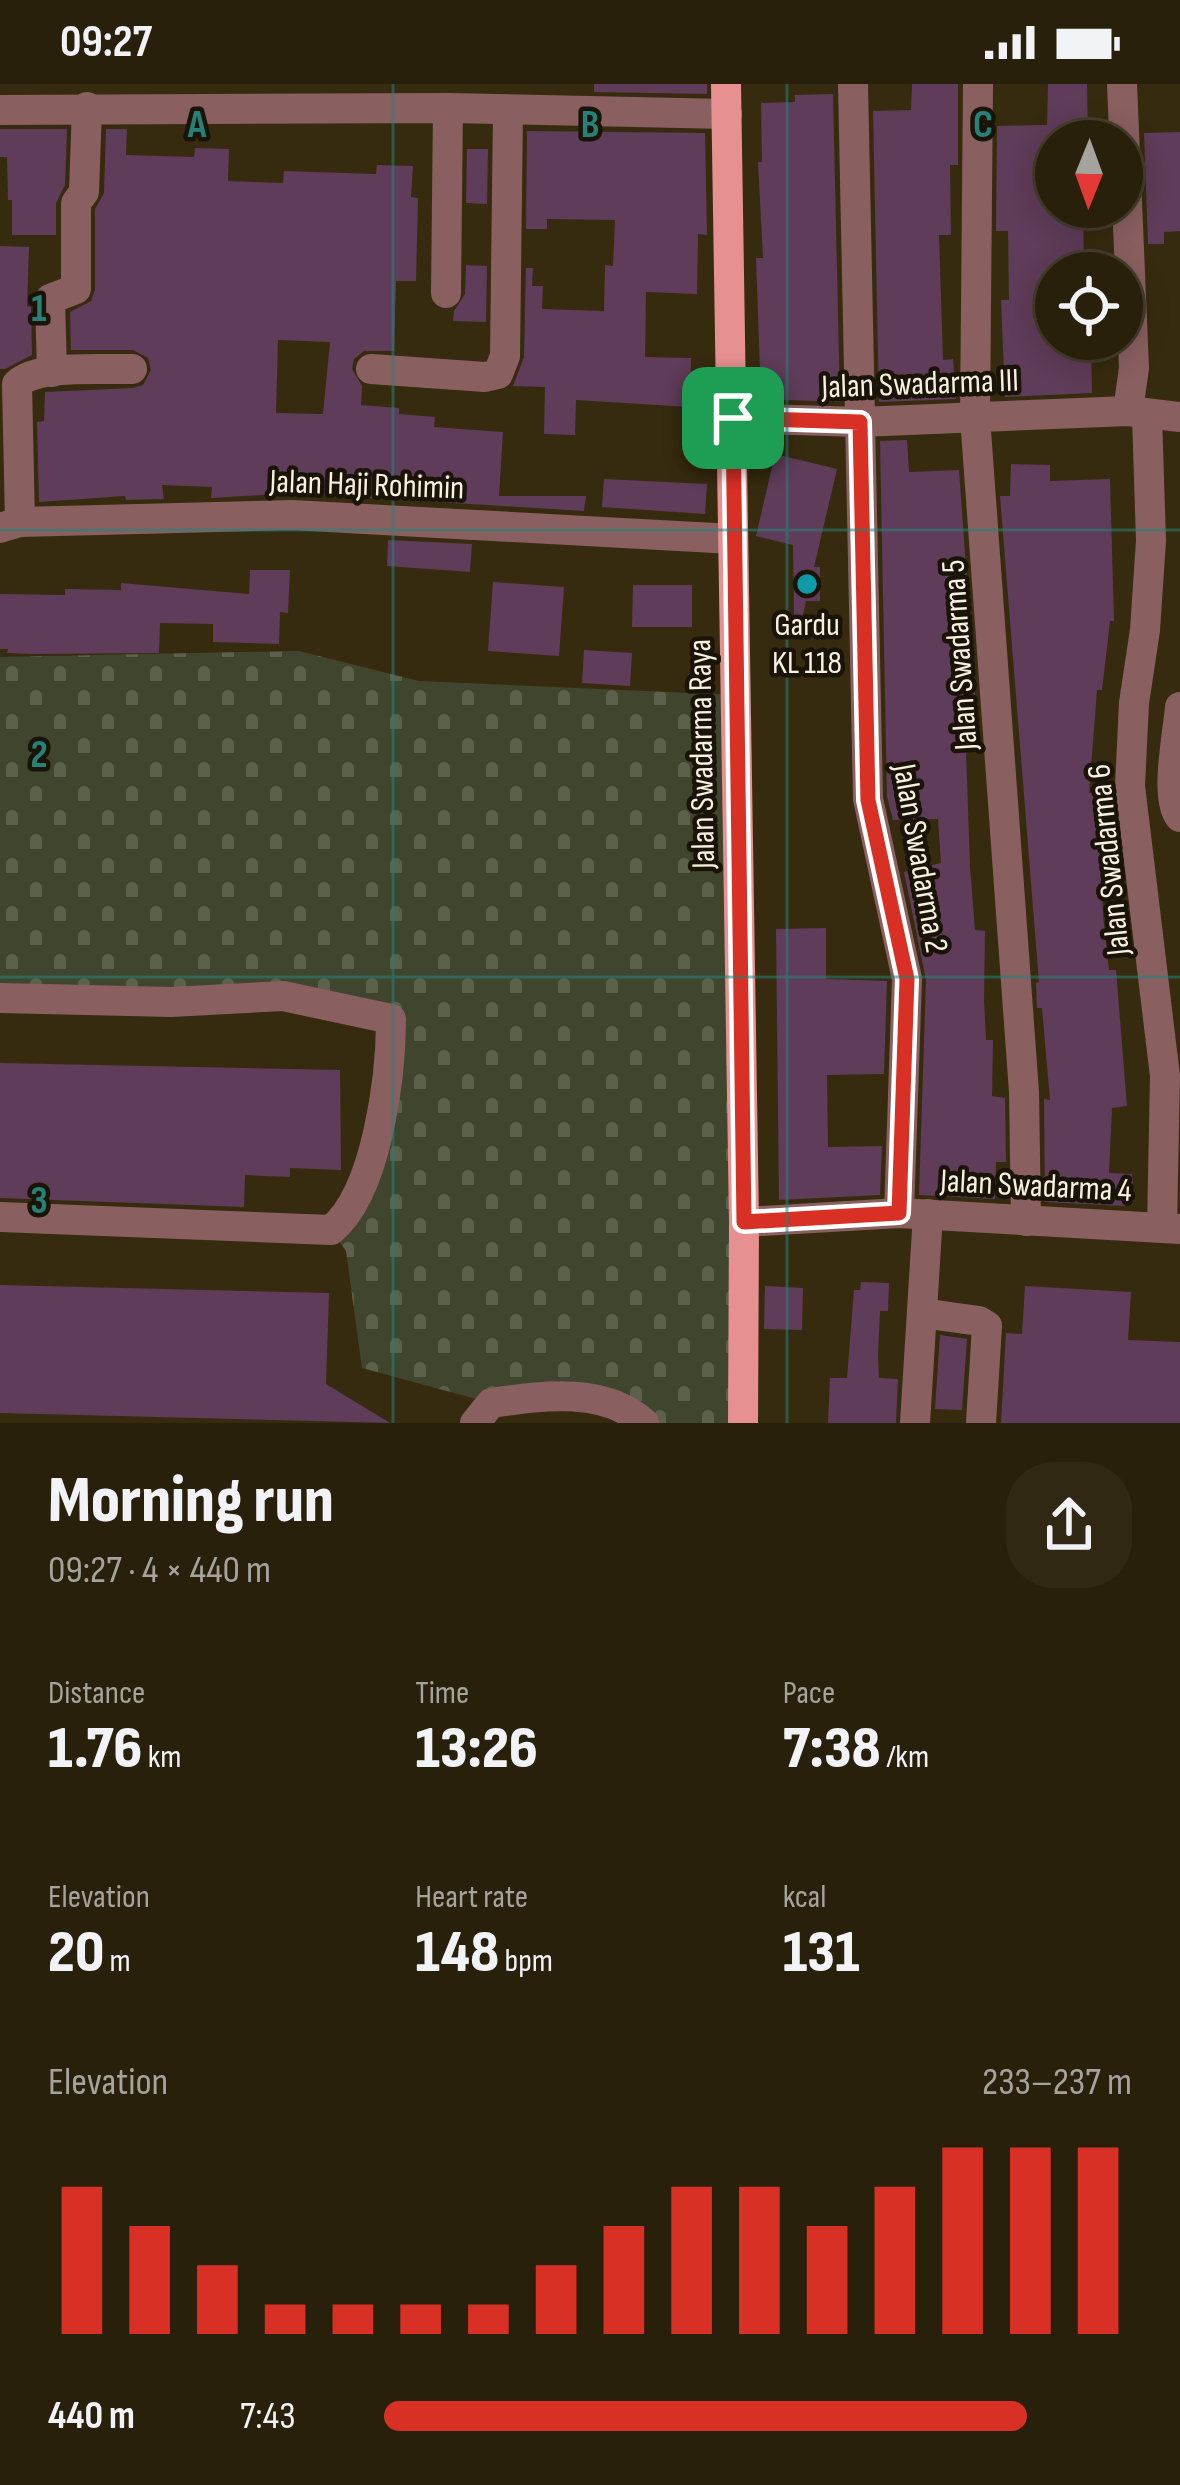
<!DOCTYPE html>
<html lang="en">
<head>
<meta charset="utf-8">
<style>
  :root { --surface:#29200b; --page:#312814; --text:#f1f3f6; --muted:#a5a39d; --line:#453e2c; --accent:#d93025 }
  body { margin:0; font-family:"Sofia Sans Condensed",sans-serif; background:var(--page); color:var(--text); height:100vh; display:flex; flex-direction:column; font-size:45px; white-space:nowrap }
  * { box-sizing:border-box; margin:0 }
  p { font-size:39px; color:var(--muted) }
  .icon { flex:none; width:66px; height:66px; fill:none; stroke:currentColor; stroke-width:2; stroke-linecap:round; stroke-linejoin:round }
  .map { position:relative; height:1339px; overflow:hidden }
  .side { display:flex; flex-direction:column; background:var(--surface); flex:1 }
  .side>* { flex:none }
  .needle { width:78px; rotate:181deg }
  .controls { position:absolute; left:1035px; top:36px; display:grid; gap:24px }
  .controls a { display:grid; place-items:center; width:108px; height:108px; border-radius:50%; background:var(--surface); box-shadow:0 6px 30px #0003,0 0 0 3px var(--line); font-size:60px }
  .pin { position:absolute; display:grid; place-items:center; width:102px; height:102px; color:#fff; margin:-51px; border-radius:24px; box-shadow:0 6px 18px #0006 }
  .round { display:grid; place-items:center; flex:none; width:126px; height:126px; border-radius:48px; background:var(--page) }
  .summary { display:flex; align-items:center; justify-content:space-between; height:204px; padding:0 48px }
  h1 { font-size:66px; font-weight:800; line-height:90px }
  .metrics { display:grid; grid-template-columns:repeat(3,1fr); gap:18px; height:204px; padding:12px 48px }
  .metrics div { display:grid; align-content:center }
  .metrics b { font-size:60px; font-weight:800 }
  .metrics small { font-size:33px; font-weight:400 }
  .metrics p { font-size:33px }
  .chart { height:336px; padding:24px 48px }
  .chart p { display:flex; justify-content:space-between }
  .chart svg { width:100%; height:216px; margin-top:12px; stroke:var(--accent); stroke-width:6 }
  ul { padding:0 48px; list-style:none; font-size:39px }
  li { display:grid; grid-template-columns:192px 144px 1fr; align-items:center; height:90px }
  li i { height:30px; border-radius:15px; background:var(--accent) }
  .status { display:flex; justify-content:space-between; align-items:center; height:84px; padding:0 60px; background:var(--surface); direction:ltr }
  .status svg { height:33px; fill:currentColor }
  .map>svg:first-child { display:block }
  .cemetery { fill:url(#cemetery-stones) }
  .building { fill:#5f3c59; fill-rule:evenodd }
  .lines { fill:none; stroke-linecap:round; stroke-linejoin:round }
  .minor { stroke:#8a5f60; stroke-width:30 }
  .major { stroke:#e79092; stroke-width:30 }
  .route-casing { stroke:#fff; stroke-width:24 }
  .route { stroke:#d93025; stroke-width:15 }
  .grid { fill:none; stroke:#268279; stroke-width:3; stroke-opacity:0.55 }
  .culture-dot { fill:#0f9aa8; stroke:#1a1408; stroke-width:4.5 }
  .labels { text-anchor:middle; stroke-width:9; stroke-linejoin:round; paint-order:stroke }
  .street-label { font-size:33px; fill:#f8f0e0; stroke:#1a1408 }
  .poi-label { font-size:33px; fill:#f8f0e0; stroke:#1a1408 }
  .grid-label { font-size:39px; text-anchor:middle; font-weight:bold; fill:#268279; stroke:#1a1408; stroke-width:9; stroke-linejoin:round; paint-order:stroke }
</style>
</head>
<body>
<div class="status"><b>09:27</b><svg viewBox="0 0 49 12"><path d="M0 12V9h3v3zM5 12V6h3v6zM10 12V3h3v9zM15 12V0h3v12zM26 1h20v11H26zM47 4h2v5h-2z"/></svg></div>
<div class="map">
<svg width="1180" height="1339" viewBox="0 0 1180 1339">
  <defs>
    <pattern id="cemetery-stones" width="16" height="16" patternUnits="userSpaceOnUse" patternTransform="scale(3)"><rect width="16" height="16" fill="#40462e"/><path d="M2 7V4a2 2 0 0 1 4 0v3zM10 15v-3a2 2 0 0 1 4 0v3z" fill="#5c614c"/></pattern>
  </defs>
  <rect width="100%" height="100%" fill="#372b0f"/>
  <!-- cemetery -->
  <path class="cemetery" d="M 299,567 L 419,597 L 736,611 L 743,1339 L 644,1339 L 628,1324 L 491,1319 L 362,1284 L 346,1167 L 331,1146 L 344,1136 L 390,933 L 330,920 L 0,914 L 0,573 Z"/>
  <!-- building -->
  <g class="building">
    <path d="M 594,0 L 707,0 L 707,10 L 594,8 Z"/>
    <path d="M 912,0 L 958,0 L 958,81 L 950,81 L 951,151 L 939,151 L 943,276 L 953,275 L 956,315 L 879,318 L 873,27 L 911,26 Z"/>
    <path d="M 1048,0 L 1087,0 L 1088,57 L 1056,57 L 1056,123 L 1083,123 L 1084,189 L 1049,191 L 1050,255 L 1091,255 L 1092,309 L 1005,313 L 1001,216 L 1009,216 L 1008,147 L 996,147 L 997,42 L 1047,41 Z"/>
    <path d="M 833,10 L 840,318 L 761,315 L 756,174 L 763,174 L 758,78 L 762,78 L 761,19 L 795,18 L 795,11 Z"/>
    <path d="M 0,45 L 67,45 L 65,101 L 56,119 L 56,151 L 12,151 L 12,116 L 8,116 L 7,73 L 0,73 Z"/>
    <path d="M 106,45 L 127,45 L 126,71 L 194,73 L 195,64 L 229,65 L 228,97 L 283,99 L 284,87 L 376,90 L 377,81 L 413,82 L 411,113 L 418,114 L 416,197 L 396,197 L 394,267 L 364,267 L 354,275 L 352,285 L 362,302 L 361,321 L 399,324 L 399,330 L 435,333 L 434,343 L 503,348 L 499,412 L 586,412 L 584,427 L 293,409 L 211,414 L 212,403 L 162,401 L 164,415 L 126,416 L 125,412 L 39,418 L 37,338 L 44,337 L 45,308 L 133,304 L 143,301 L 151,286 L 148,274 L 133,266 L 71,266 L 70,228 L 91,217 L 95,206 L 95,125 L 104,109 ZM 278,256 L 330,258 L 323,330 L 276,329 Z"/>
    <path d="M 527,47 L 705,49 L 707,151 L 698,150 L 697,210 L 646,208 L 645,273 L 691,274 L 690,323 L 576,316 L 575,351 L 544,350 L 545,303 L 513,302 L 524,273 L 526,184 L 533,184 L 532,202 L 543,202 L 542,225 L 604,227 L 605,181 L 613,182 L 615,136 L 547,135 L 547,145 L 526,145 Z"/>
    <path d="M 1180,48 L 1180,147 L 1164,148 L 1164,160 L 1148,160 L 1144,49 Z"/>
    <path d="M 467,65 L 488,65 L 487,120 L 466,119 Z"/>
    <path d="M 0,162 L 29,163 L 27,222 L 31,223 L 32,271 L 5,285 L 0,285 Z"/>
    <path d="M 466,181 L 487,182 L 486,238 L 453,237 L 454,227 L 465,210 Z"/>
    <path d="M 907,356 L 909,388 L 959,386 L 977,637 L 965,637 L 970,783 L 975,846 L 985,847 L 984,916 L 986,956 L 993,956 L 992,1012 L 1005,1014 L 1006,1078 L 996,1078 L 995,1115 L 919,1111 L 926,896 L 904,788 L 941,779 L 938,735 L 893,736 L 887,713 L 880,357 Z"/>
    <path d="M 775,370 L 837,385 L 814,483 L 820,483 L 820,517 L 806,517 L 802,535 L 794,534 L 793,461 L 756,452 Z"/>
    <path d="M 1011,380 L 1050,381 L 1050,397 L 1110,395 L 1114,537 L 1110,537 L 1102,606 L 1097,606 L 1089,709 L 1098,709 L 1103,831 L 1109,886 L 1116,886 L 1127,1022 L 1112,1024 L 1109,1089 L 1132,1090 L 1134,1114 L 1125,1114 L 1125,1122 L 1045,1118 L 1044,1015 L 1050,1016 L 1042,924 L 1037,924 L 1036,899 L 1039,898 L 1000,412 L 1010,412 Z"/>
    <path d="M 604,395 L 707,400 L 705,430 L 602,423 Z"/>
    <path d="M 388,456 L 472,460 L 470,488 L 387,482 Z"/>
    <path d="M 250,486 L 290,486 L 288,529 L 280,528 L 279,560 L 213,558 L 213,540 L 160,539 L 159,569 L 33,570 L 7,569 L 8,565 L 0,565 L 0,510 L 65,511 L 65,505 L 121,506 L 121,499 L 249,510 Z"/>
    <path d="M 493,498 L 564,503 L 559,572 L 488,567 Z"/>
    <path d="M 633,501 L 692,501 L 692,543 L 632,543 Z"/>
    <path d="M 584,566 L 632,569 L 630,602 L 582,599 Z"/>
    <path d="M 826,844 L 826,895 L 887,897 L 884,990 L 827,991 L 828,1063 L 882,1062 L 880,1111 L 779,1116 L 776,845 Z"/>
    <path d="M 0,979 L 340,986 L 341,1086 L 290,1084 L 290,1093 L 245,1091 L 244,1123 L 0,1114 Z"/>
    <path d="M 861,1198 L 889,1199 L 888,1227 L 880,1227 L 878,1271 L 879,1294 L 898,1295 L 896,1339 L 828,1339 L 830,1294 L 847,1294 L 854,1206 L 860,1206 Z"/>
    <path d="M 0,1201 L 329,1209 L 326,1300 L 390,1339 L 0,1329 Z"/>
    <path d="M 765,1202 L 803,1204 L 802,1246 L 764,1245 Z"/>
    <path d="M 1025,1202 L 1131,1208 L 1128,1256 L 1180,1258 L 1180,1339 L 1001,1339 L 1006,1249 L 1022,1250 Z"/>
    <path d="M 940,1251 L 967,1255 L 962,1326 L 935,1325 Z"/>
  </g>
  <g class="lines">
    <!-- minor -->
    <g class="minor">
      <path d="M 853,0 L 868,715 L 907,895 L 899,1129"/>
      <path d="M 978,0 L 975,333 L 1024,1008 L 1026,1137"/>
      <path d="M 1122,0 L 1134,284 L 1128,327"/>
      <path d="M 0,26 L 448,24 L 727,30"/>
      <path d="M 446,209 L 448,24"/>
      <path d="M 371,285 L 485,293 L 498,290 L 505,272 L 508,26"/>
      <path d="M 52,288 L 50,215 L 76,205 L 76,119 L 84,108 L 87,23"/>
      <path d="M 1147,332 L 1151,457 L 1145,546 L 1134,619 L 1130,702 L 1165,992 L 1162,1143"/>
      <path d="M 733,334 L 860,338 L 1128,327 L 1180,333"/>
      <path d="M 20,438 L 17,300 C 38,280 102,286 132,285"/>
      <path d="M 0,444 L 20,438 L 292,431 L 733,455"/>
      <path d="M 1180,623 C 1178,649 1164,715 1180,733"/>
      <path d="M 0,914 L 171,918 L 283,912 L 391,935 C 391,992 377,1109 331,1146 L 0,1133"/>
      <path d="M 744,1138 L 899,1129 L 1180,1145"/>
      <path d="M 922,1229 L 979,1237 L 987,1242 L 981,1339"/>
      <path d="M 475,1339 L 491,1319 C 541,1312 604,1302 644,1339"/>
      <path d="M 915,1339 L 928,1130"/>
    </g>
    <!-- major -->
    <path class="major" d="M 726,0 L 744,1138 L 743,1339"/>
  </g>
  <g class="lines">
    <defs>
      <path id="route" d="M 733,334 L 860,338 L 868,716 L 907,895 L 899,1129 L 744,1138 Z"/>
    </defs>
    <!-- route casing -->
    <use href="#route" class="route-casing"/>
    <!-- route -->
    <use href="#route" class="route"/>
  </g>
  <!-- grid -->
  <path class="grid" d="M 393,0 L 393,1339M 787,0 L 787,1339M 0,446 L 1180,446M 0,893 L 1180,893"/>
  <!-- markers -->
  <circle class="culture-dot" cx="807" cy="500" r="12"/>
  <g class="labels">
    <!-- street labels -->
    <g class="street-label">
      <text transform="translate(920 298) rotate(-2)" y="12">Jalan Swadarma III</text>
      <text transform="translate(367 399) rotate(2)" y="12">Jalan Haji Rohimin</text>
      <text transform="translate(958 571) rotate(-94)" y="12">Jalan Swadarma 5</text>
      <text transform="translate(700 670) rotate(-91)" y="12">Jalan Swadarma Raya</text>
      <text transform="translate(922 774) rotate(80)" y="12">Jalan Swadarma 2</text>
      <text transform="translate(1107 776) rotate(-96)" y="12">Jalan Swadarma 6</text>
      <text transform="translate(1036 1100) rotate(3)" y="12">Jalan Swadarma 4</text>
    </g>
    <!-- poi labels -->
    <g class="poi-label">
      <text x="807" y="551">Gardu<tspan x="807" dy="38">KL 118</tspan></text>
    </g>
  </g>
  <g class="grid-label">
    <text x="197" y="53">A</text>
    <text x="590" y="53">B</text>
    <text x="983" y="53">C</text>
    <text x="39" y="237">1</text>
    <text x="39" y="683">2</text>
    <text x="39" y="1129">3</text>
  </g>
</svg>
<div class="controls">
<a><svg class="needle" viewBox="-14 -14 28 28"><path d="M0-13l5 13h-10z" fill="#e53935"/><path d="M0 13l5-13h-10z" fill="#a5a39d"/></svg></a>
<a><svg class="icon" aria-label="locate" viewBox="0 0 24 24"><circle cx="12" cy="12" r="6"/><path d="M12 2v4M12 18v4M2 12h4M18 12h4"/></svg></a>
</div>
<div class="pin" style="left:733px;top:334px;background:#1e9e55"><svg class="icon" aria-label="arrive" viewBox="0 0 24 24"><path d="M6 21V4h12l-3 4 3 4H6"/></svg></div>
</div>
<section class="side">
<div class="summary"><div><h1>Morning run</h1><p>09:27 · 4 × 440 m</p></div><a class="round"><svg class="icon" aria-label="share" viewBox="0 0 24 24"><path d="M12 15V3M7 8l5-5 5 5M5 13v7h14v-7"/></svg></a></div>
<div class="metrics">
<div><p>Distance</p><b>1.76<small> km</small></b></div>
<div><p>Time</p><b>13:26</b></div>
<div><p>Pace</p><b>7:38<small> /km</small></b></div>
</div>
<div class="metrics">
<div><p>Elevation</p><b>20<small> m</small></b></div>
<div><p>Heart rate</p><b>148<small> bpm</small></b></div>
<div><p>kcal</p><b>131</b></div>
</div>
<div class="chart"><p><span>Elevation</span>233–237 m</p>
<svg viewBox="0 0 160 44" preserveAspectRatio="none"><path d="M5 44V14M15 44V22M25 44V30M35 44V38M45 44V38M55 44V38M65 44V38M75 44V30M85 44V22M95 44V14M105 44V14M115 44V22M125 44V14M135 44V6M145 44V6M155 44V6"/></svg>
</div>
<ul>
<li><b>440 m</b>7:43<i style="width:86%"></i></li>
</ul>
</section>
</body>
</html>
